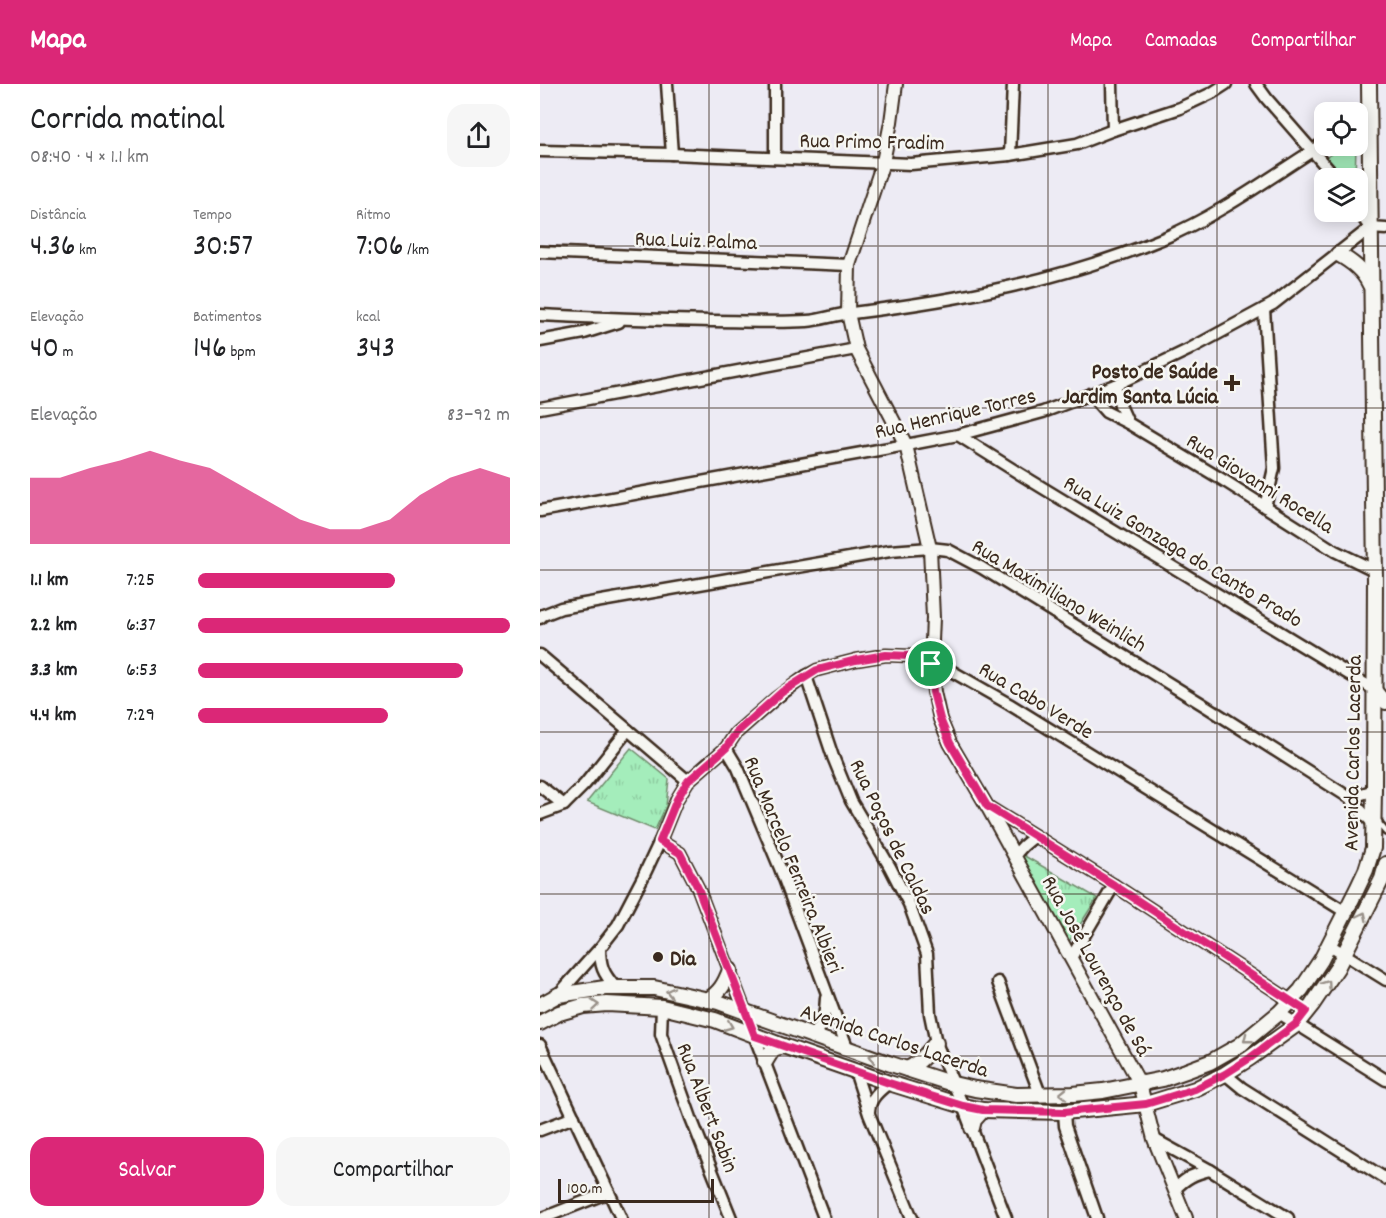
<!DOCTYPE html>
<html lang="pt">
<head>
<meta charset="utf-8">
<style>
  :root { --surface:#fff; --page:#f6f6f6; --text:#202124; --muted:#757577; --accent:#db2777 }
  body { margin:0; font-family:Dekko,sans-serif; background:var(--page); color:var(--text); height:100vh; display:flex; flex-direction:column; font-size:22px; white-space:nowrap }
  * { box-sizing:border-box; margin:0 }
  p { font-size:20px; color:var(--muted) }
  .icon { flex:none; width:33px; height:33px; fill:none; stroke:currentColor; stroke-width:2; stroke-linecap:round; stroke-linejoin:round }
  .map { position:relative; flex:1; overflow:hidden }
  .drawer { display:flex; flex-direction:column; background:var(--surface); width:540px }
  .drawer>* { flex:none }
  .buttons { position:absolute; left:774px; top:18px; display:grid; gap:12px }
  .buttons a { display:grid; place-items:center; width:54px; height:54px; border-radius:12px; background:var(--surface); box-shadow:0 3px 15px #0003; font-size:30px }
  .scale { position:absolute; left:18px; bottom:15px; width:156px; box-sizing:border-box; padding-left:6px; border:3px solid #3b2a1e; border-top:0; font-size:16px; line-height:21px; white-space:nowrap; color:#3b2a1e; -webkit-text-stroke:4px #f6f6f2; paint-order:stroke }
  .pin { position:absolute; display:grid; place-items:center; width:51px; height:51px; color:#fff; margin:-26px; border:3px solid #fff; border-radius:50%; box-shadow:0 2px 6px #0007 }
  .round { display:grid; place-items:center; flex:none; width:63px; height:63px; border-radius:18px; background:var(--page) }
  .overview { display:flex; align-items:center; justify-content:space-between; height:102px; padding:0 30px }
  h1 { font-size:33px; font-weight:600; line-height:45px }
  .metrics { display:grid; grid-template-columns:repeat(3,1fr); gap:9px; height:102px; padding:6px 30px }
  .metrics div { display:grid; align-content:center }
  .metrics b { font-size:30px; font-weight:600 }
  .metrics small { font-size:16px; font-weight:400 }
  .metrics p { font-size:16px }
  .chart { height:168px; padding:12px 30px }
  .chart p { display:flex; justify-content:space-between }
  .chart svg { width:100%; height:108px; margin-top:6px; fill:var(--accent); opacity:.7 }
  .button { display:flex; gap:12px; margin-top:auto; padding:12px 30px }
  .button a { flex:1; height:69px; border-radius:18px; background:var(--accent); color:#fff; font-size:24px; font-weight:600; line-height:69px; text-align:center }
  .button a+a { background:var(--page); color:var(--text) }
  ul { padding:0 30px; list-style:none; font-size:20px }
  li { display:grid; grid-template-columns:96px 72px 1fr; align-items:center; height:45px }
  li i { height:15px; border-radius:8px; background:var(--accent) }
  header { display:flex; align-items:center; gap:36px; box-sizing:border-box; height:84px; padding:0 30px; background:var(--accent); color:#fff }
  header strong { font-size:28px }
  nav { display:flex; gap:33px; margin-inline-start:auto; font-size:21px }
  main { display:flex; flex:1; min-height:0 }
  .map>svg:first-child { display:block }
  .grass { fill:url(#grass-tufts); stroke:#708c6c; stroke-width:1.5 }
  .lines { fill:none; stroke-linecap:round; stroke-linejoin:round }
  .service-casing { stroke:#3b2a1e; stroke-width:10 }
  .minor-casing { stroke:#3b2a1e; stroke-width:15 }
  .tertiary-casing { stroke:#3b2a1e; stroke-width:16 }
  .secondary-casing { stroke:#3b2a1e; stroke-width:18 }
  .service { stroke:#f6f6f2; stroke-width:5 }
  .minor { stroke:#f6f6f2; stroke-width:10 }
  .tertiary { stroke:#f6f6f2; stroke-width:12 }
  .secondary { stroke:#f6f6f2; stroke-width:14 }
  .oneway { stroke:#989088 }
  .route-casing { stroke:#fff; stroke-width:12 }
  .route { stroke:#db2777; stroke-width:8 }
  .grid { fill:none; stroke:#3b2a1e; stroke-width:1.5; stroke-opacity:0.55 }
  .poi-dot { fill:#3b2a1e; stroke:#f6f6f2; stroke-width:2 }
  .labels { text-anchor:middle; stroke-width:5; stroke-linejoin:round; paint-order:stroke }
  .street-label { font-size:22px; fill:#3b2a1e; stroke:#f6f6f2 }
  .poi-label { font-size:22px; font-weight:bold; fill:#3b2a1e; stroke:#f6f6f2; text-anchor:end }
</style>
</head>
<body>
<header>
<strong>Mapa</strong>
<nav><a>Mapa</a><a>Camadas</a><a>Compartilhar</a></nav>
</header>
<main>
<section class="drawer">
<div class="overview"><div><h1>Corrida matinal</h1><p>08:40 · 4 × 1.1 km</p></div><a class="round"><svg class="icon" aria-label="share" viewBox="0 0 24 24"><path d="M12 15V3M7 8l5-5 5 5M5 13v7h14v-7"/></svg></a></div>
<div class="metrics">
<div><p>Distância</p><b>4.36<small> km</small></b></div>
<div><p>Tempo</p><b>30:57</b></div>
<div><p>Ritmo</p><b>7:06<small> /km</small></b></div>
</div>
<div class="metrics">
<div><p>Elevação</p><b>40<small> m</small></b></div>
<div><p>Batimentos</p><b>146<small> bpm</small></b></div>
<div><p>kcal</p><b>343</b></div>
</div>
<div class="chart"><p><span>Elevação</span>83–92 m</p>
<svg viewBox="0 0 160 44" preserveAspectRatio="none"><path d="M0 44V17L10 17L20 13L30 10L40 6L50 10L60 13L70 20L80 27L90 34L100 38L110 38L120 34L130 24L140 17L150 13L160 17V44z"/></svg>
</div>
<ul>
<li><b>1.1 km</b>7:25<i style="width:63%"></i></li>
<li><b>2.2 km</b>6:37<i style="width:100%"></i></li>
<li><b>3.3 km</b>6:53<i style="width:85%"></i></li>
<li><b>4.4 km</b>7:29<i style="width:61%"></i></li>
</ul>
<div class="button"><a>Salvar</a><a>Compartilhar</a></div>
</section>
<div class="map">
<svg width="846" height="1134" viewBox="0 0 846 1134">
  <defs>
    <pattern id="grass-tufts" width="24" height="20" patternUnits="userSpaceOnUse" patternTransform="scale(1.5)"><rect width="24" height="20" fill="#a4edbb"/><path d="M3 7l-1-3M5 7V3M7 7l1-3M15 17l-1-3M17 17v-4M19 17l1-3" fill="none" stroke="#8ecba0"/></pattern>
  </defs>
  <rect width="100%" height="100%" fill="#edebf4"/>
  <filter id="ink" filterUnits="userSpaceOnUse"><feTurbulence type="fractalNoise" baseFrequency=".0167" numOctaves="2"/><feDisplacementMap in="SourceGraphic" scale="12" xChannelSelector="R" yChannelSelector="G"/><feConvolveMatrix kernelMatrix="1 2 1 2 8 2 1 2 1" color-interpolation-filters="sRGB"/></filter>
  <g filter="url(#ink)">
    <!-- grass -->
    <g class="grass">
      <path d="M 801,62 L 816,62 L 815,94 L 802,94 L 786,74 Z"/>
      <path d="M 91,664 L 129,695 L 126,722 L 115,746 L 47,718 Z"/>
      <path d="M 476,767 L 557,814 L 527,861 Z"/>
    </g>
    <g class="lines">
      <defs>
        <path id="service" d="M 839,738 L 839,740 L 846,748"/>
        <g id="minor">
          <path d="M 127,0 L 132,70"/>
          <path d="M 572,0 L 573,46"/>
          <path d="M 716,0 L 727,15 L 796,94"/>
          <path d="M 818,33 L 830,21"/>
          <path d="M 0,67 L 132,70 L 371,80 L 470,71 L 537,60 L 573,46 L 640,24 L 672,9 L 686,0"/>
          <path d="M 470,71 L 473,0"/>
          <path d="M 235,74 L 235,0"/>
          <path d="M 818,126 L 830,144"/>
          <path d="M 830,144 L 846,145"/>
          <path d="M 0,168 L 309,181"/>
          <path d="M 724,225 L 734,384 L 725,423"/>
          <path d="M 0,231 C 57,234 115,236 172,237 C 204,237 236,239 267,237 C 282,236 297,230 312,229 C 419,216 524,196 624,154 C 675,133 725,97 772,67 L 784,58"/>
          <path d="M 0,257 L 44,249 L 79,238"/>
          <path d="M 575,301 L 580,321 L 588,339"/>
          <path d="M 550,310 L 566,328 L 588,339 L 683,396 L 795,467 L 834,486"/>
          <path d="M 0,324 L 316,265"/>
          <path d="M 418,351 L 480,390 L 835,606"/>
          <path d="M 0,427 L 366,361 L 418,351 L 503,328 L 575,301 L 648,266 L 733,220 L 830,144"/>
          <path d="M 0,534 L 3,531 L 21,524 L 350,467 L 390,464 L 408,466 L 442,484 L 667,623 L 810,714 L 834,741"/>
          <path d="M 0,571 L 148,697"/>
          <path d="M 266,592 L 293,673 L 311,717 L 350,783 L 369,820 L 387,870 L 390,930 L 396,959 L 423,1022 L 466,1134"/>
          <path d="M 186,664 L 198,684 L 240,784 L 307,963"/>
          <path d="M 0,702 L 24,721"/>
          <path d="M 810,714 L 834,706"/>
          <path d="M 447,722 L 574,801 L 766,927"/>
          <path d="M 0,730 L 24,721 L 45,700 L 88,646"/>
          <path d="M 120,757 L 140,769 L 158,804 L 284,1134"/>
          <path d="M 474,772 L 483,762 L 495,752"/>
          <path d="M 788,860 L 846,896"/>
          <path d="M 60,864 C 60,882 63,889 75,903"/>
          <path d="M 531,874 L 574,801"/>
          <path d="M 458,898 L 500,1010"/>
          <path d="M 18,911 L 60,864 L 78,841 L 103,793 L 120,757 L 137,715 L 148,697 L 186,664 L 196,649 L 236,614 L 266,592 L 277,586 L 316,576 L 346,571 L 371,572 L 413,588 L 469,620 L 804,827"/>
          <path d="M 122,923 L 121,950 L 151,1034 L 191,1134"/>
          <path d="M 739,929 L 846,996"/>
          <path d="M 269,950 C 285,947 285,928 286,914"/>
          <path d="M 0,961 L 81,1134"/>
          <path d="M 315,987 L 329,1030 L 372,1134"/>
          <path d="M 685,990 L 702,1004 L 846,1095"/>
          <path d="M 329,1027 C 330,1014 339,1007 349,999"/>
          <path d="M 524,1028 L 525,1042 L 557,1134"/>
          <path d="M 0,1046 L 34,1033"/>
          <path d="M 614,1055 L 670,1086 L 748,1134"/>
          <path d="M 635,1105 C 647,1093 654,1090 670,1086"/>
          <path d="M 3,1134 L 69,1108"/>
        </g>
        <g id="tertiary">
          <path d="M 356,0 L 351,38 L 343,78 L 309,181 L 308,229 L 316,265 L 366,361 L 390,464 L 393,534 L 391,580 L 394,608 L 400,635 L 410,659 L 447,722 L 600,1000 L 614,1055 L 646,1134"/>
          <path d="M 835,606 L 846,619"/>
        </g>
        <g id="secondary">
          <path d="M 798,170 C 812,178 823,186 830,201"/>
          <path d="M 167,916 C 180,909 185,899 190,886"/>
          <path d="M 0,921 L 18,911 L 65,904 L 114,904 L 178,918 L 348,979 L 413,1000 L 435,1005 L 476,1011 L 533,1010 L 563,1007 L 623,995 L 646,987 L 670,978 L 700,961 L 739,929 L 761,906 L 781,876 L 817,805 L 826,786 L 833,764 L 834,706 L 835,496 L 829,0"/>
          <path d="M 0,939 L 19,929 L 43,922 L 67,920 L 122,923 L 175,936 L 243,962 L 349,999 L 423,1022 L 443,1026 L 524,1028 L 606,1020 L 655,1005 L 685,990 L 710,974 L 756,941 L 772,921 L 797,884 L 842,795 L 846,780"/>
          <path d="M 225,978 L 233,965 L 243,962"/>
          <path d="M 367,985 C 379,980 387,969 396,959"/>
          <path d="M 432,1044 L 434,1036 L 443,1026"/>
        </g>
      </defs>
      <!-- service casing -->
      <use href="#service" class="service-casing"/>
      <!-- minor casing -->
      <use href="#minor" class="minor-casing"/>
      <!-- tertiary casing -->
      <use href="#tertiary" class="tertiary-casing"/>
      <!-- secondary casing -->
      <use href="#secondary" class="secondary-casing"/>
      <!-- service -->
      <use href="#service" class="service"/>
      <!-- minor -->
      <use href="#minor" class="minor"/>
      <!-- tertiary -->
      <use href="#tertiary" class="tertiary"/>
      <!-- secondary -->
      <use href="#secondary" class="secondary"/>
    </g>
    <!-- one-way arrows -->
    <defs><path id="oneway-chevron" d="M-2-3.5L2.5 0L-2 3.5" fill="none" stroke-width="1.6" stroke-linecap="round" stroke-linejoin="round" transform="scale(1.5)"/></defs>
    <g class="oneway">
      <use href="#oneway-chevron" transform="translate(823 832) rotate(-64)"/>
      <use href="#oneway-chevron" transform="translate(787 900) rotate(-55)"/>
      <use href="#oneway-chevron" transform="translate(130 908) rotate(-168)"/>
      <use href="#oneway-chevron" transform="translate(55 921) rotate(-5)"/>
      <use href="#oneway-chevron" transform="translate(189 942) rotate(22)"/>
      <use href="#oneway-chevron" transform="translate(707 955) rotate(142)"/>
      <use href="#oneway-chevron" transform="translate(333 973) rotate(-159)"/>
      <use href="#oneway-chevron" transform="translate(523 1010) rotate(179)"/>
    </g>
  </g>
  <g class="lines" filter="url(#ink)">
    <defs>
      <path id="route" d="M 346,571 L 370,572 L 391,580 L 393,608 L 400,635 L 410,659 L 447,722 L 574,801 L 766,927 L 756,940 L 710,974 L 685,990 L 655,1005 L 606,1020 L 524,1028 L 443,1026 L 423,1022 L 349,999 L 215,952 L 158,804 L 140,769 L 120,757 L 137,715 L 148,697 L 186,664 L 196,649 L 242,608 L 277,586 L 316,576 Z"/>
    </defs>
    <!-- route casing -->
    <use href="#route" class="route-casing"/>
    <!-- route -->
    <use href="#route" class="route"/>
  </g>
  <!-- grid -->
  <path class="grid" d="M 169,0 L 169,1134M 338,0 L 338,1134M 508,0 L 508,1134M 677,0 L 677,1134M 0,162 L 846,162M 0,324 L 846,324M 0,486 L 846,486M 0,648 L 846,648M 0,810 L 846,810M 0,972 L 846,972"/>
  <!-- markers -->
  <g class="poi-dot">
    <path d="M689 290h6v6h6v6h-6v6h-6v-6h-6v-6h6z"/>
    <circle cx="118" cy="873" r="6"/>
  </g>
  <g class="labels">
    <!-- street labels -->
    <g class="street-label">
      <text transform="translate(332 56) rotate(1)" y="8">Rua Primo Fradim</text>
      <text transform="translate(156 155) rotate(2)" y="8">Rua Luiz Palma</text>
      <text transform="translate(415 328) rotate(-13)" y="8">Rua Henrique Torres</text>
      <text transform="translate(721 398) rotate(32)" y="8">Rua Giovanni Rocella</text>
      <text transform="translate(644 466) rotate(31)" y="8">Rua Luiz Gonzaga do Canto Prado</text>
      <text transform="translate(520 510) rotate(31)" y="8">Rua Maximiliano Weinlich</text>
      <text transform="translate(497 615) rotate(31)" y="8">Rua Cabo Verde</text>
      <text transform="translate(811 669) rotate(-89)" y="8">Avenida Carlos Lacerda</text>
      <text transform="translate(354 752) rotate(64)" y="8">Rua Poços de Caldas</text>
      <text transform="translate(255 780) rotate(68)" y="8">Rua Marcelo Ferreira Albieri</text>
      <text transform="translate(558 881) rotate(61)" y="8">Rua José Lourenço de Sá</text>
      <text transform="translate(355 955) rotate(18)" y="8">Avenida Carlos Lacerda</text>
      <text transform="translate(169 1023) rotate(69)" y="8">Rua Albert Sabin</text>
    </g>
    <!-- poi labels -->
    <g class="poi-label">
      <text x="678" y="294">Posto de Saúde<tspan x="678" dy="25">Jardim Santa Lúcia</tspan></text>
      <text x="130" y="881" text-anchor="start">Dia</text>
    </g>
  </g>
</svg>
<div class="buttons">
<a><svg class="icon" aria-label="locate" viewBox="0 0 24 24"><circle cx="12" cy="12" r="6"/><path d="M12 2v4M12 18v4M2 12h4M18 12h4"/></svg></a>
<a><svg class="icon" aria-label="layers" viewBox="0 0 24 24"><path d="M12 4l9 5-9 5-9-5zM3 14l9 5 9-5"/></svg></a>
</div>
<div class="scale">100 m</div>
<div class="pin" style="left:391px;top:580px;background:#1e9e55"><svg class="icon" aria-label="arrive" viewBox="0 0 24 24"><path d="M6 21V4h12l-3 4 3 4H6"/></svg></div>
</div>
</main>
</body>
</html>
